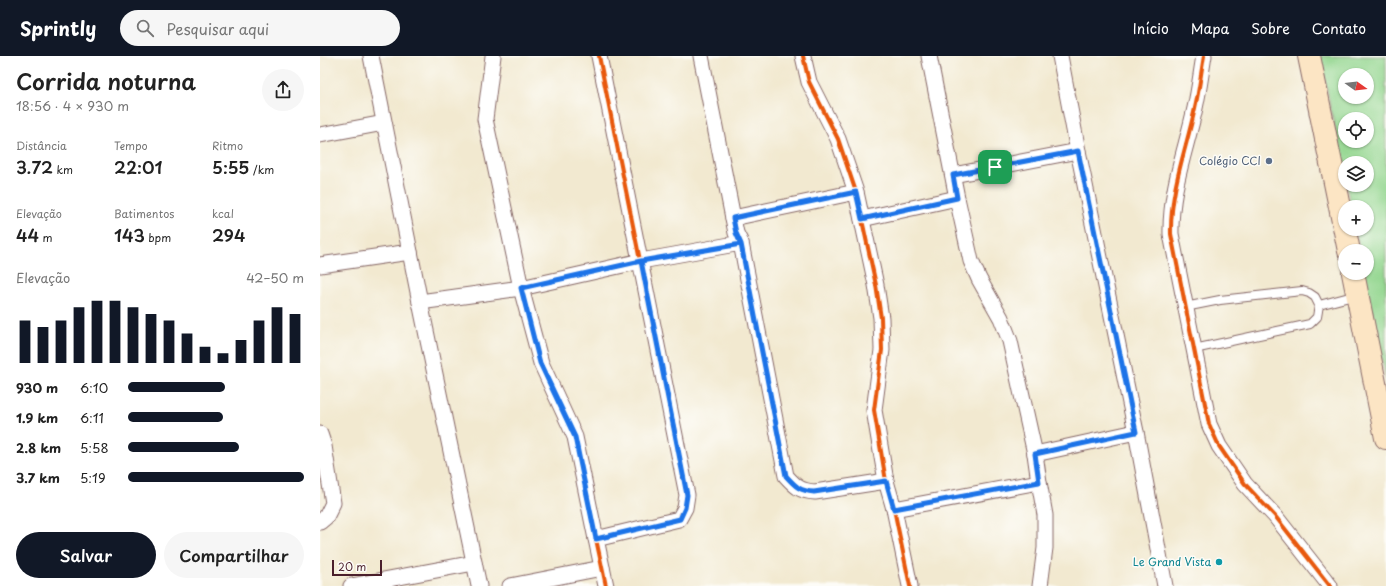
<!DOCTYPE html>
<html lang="pt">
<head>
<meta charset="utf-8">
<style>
  :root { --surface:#fff; --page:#f6f6f6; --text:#222; --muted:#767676; --accent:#111827 }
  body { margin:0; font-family:"Playpen Sans",sans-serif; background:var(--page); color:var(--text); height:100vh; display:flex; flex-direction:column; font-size:15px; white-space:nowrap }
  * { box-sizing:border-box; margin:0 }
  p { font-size:13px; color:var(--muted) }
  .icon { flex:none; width:22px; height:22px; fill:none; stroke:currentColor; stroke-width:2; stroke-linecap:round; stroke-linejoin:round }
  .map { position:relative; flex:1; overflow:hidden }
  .details { display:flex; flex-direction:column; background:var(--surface); width:320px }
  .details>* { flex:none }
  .needle { width:26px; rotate:104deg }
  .buttons { position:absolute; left:1018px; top:12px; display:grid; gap:8px }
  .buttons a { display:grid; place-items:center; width:36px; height:36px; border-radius:50%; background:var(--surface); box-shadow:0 1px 3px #0004; font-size:20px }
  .scale { position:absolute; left:12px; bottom:10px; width:50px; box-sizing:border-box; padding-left:4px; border:2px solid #4a1f2b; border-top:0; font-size:11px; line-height:14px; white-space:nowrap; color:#4a1f2b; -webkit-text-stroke:3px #fdfcf7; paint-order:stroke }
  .pin { position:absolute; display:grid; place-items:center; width:34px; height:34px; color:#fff; margin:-17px; border-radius:8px; box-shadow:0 2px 6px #0006 }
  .round { display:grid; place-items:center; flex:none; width:42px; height:42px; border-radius:21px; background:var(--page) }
  .summary { display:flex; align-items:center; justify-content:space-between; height:68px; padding:0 16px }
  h1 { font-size:22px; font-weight:600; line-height:30px }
  .metrics { display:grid; grid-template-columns:repeat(3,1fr); gap:6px; height:68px; padding:4px 16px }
  .metrics div { display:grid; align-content:center }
  .metrics b { font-size:17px; font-weight:600 }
  .metrics small { font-size:11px; font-weight:400 }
  .metrics p { font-size:11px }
  .chart { height:112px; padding:8px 16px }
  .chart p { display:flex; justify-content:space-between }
  .chart svg { width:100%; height:72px; margin-top:4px; stroke:var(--accent); stroke-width:6 }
  .cta { display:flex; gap:8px; margin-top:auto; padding:8px 16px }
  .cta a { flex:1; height:46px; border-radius:24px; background:var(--accent); color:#fff; font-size:16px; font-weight:600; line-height:46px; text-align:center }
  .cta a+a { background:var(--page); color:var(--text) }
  ul { padding:0 16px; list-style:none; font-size:13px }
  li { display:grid; grid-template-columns:64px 48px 1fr; align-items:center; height:30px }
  li i { height:10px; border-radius:5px; background:var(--accent) }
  header { display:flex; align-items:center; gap:24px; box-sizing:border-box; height:56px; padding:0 20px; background:var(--accent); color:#fff }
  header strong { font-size:19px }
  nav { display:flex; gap:22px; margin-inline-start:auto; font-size:14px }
  .search { width:280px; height:36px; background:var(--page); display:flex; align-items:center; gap:10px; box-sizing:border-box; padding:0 14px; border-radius:22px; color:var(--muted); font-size:15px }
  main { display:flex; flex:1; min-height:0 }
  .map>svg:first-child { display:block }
  .green { fill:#91d58d; stroke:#6e7a5c; fill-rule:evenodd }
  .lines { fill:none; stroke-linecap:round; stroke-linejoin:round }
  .lane-casing { stroke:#856665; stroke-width:10 }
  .street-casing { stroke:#856665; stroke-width:17 }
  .secondary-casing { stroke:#856665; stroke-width:24 }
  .lane { stroke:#fff; stroke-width:8 }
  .street { stroke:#fff; stroke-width:15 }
  .secondary { stroke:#fce5c4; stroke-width:22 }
  .cycleway-casing { stroke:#fdfcf7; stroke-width:6 }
  .cycleway { stroke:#e8590c; stroke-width:4 }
  .route-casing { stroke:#fff; stroke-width:8 }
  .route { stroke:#1a73e8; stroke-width:5 }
  .service-dot { fill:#5c6f8a; stroke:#fdfcf7; stroke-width:1.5 }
  .culture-dot { fill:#0f9aa8; stroke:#fdfcf7; stroke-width:1.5 }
  .labels { text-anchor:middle; stroke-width:3; stroke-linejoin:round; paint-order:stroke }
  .service-label { font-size:11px; fill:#4e5e75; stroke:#fdfcf7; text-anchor:end }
  .culture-label { font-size:11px; fill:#0d838f; stroke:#fdfcf7; text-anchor:end }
</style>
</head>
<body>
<header>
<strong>Sprintly</strong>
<div class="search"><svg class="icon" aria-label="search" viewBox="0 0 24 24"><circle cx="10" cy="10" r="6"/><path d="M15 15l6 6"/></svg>Pesquisar aqui</div>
<nav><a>Início</a><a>Mapa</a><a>Sobre</a><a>Contato</a></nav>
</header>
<main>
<section class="details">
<div class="summary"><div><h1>Corrida noturna</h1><p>18:56 · 4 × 930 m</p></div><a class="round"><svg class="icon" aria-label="share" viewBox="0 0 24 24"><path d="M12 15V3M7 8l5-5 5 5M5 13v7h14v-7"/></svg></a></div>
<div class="metrics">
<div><p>Distância</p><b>3.72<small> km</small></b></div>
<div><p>Tempo</p><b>22:01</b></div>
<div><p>Ritmo</p><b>5:55<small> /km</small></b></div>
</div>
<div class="metrics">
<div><p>Elevação</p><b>44<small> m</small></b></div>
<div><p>Batimentos</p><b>143<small> bpm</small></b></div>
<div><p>kcal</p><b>294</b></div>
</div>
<div class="chart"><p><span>Elevação</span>42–50 m</p>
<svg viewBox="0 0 160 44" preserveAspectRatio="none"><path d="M5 44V18M15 44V22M25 44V18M35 44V10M45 44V6M55 44V6M65 44V10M75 44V14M85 44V18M95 44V26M105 44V34M115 44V38M125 44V30M135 44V18M145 44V10M155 44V14"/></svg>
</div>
<ul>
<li><b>930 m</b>6:10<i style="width:55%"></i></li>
<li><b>1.9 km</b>6:11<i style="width:54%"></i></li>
<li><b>2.8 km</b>5:58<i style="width:63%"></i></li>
<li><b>3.7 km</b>5:19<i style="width:100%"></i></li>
</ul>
<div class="cta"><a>Salvar</a><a>Compartilhar</a></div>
</section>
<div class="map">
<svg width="1066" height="530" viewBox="0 0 1066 530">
  <rect width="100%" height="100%" fill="#fdfcf7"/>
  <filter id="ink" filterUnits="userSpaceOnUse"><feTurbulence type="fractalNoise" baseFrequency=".025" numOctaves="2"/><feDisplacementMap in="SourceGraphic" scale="8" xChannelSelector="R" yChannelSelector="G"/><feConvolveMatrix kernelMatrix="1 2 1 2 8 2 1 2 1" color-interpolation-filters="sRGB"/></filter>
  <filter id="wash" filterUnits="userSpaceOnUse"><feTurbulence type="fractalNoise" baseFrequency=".012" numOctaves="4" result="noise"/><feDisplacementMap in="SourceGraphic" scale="16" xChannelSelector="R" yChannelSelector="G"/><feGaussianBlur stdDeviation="0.9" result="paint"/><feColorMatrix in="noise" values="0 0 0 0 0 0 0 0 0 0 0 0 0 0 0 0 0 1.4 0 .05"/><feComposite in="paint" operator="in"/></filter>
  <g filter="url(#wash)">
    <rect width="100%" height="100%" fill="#f2e9d0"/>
    <!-- green -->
    <path class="green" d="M 1000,0 L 1066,0 L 1066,324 L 1044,217 L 1047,217 L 1047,195 L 1040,195 L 1035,173 L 1047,173 L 1047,151 L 1031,151 L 1026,129 L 1047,129 L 1047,107 L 1025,107 L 1025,122 ZM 1025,19 L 1047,19 L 1047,41 L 1025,41 ZM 1025,63 L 1047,63 L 1047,85 L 1025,85 Z"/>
  </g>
  <g filter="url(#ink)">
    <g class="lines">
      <defs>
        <g id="lane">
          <path d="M 999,249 L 1037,239"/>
          <path d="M 865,251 L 900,244 L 982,235 L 989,237 L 995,241 L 999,249 L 997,261 L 990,268 L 874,293"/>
        </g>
        <g id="street">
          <path d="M 51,0 L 100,246 L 159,530"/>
          <path d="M 173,0 L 165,63 L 201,232 L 221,307 L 255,381 L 276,483"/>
          <path d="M 279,0 L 367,439 L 365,452 L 359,463 L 276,483 L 286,530"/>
          <path d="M 381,0 L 413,162 L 416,177 L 421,187 L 466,420 C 476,431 480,435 495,436 L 566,425"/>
          <path d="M 483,0 L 489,26 L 518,83 L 536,136 L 556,229 L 561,262 L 562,294 L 554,354 L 566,425 L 574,453 L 590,530"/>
          <path d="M 609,0 L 637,142 L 651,205 L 659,223 L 681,262 L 690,285 L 715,398 L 719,426"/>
          <path d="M 740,0 L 758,95 L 816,376 L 845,530"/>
          <path d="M 884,0 C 881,17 879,35 875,52 C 866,94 850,134 851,178 L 889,368 L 899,390 L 925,428 L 955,460 L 1010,530"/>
          <path d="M 0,79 L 64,67"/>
          <path d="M 633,119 L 758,95"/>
          <path d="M 413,162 L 536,136"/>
          <path d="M 542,163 L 637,142"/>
          <path d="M 0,209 L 90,196"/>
          <path d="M 100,246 L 201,232 L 321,205 L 421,187"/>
          <path d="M 0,378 L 4,390 L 13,447 L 6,461 L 0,466"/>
          <path d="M 715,398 L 816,376"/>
          <path d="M 574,453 L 719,426 L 725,459 L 725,492 L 720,530"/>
          <path d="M 31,530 L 154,507"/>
          <path d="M 190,530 L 282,512"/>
        </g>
        <g id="secondary">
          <path d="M 989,0 L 1029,195"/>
          <path d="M 1033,217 L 1066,382"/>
        </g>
      </defs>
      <!-- lane casing -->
      <use href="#lane" class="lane-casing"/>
      <!-- street casing -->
      <use href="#street" class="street-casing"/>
      <!-- secondary casing -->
      <use href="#secondary" class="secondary-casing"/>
      <!-- lane -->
      <use href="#lane" class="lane"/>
      <!-- street -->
      <use href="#street" class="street"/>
      <!-- secondary -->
      <use href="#secondary" class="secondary"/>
      <defs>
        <g id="cycleway">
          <path d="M 279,0 L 367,439 L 365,452 L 359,463 L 276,483 L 286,530"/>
          <path d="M 483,0 L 489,26 L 518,83 L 536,136 L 556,229 L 561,262 L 562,294 L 554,354 L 566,425 L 574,453 L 590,530"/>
          <path d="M 884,0 C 881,17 879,35 875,52 C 866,94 850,134 851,178 L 889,368 L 899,390 L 925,428 L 955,460 L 1010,530"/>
        </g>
      </defs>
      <!-- cycleway casing -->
      <use href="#cycleway" class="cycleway-casing"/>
      <!-- cycleway -->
      <use href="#cycleway" class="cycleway"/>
    </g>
  </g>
  <g class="lines" filter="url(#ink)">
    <defs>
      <path id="route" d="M 675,111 L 633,119 L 637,142 L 542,163 L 536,136 L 413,162 L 416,177 L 421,188 L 321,205 L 201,232 L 220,307 L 255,381 L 276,483 L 360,463 L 365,452 L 367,439 L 321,205 L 421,188 L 466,420 C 476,431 480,435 494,436 L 566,425 L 574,453 L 719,426 L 715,398 L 816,376 L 758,95 L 675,111"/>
    </defs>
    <!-- route casing -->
    <use href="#route" class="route-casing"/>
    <!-- route -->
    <use href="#route" class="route"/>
  </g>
  <!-- markers -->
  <circle class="service-dot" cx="949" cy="105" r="4"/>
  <circle class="culture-dot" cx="899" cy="506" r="4"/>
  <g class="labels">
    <!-- service labels -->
    <g class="service-label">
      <text x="941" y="109">Colégio CCI</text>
    </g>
    <!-- culture labels -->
    <g class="culture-label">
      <text x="891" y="510">Le Grand Vista</text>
    </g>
  </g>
</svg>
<div class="buttons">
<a><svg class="needle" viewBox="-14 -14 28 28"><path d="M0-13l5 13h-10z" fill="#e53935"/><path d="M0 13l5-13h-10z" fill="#767676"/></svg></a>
<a><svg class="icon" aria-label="locate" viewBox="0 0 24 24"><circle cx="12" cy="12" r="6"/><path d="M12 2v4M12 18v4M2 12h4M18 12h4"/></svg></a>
<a><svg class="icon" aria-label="layers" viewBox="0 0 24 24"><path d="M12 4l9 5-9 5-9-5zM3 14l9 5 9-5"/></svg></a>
<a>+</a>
<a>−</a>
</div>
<div class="scale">20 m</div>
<div class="pin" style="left:675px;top:111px;background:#1e9e55"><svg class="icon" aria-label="arrive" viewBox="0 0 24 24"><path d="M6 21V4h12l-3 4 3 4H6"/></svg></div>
</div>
</main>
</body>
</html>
